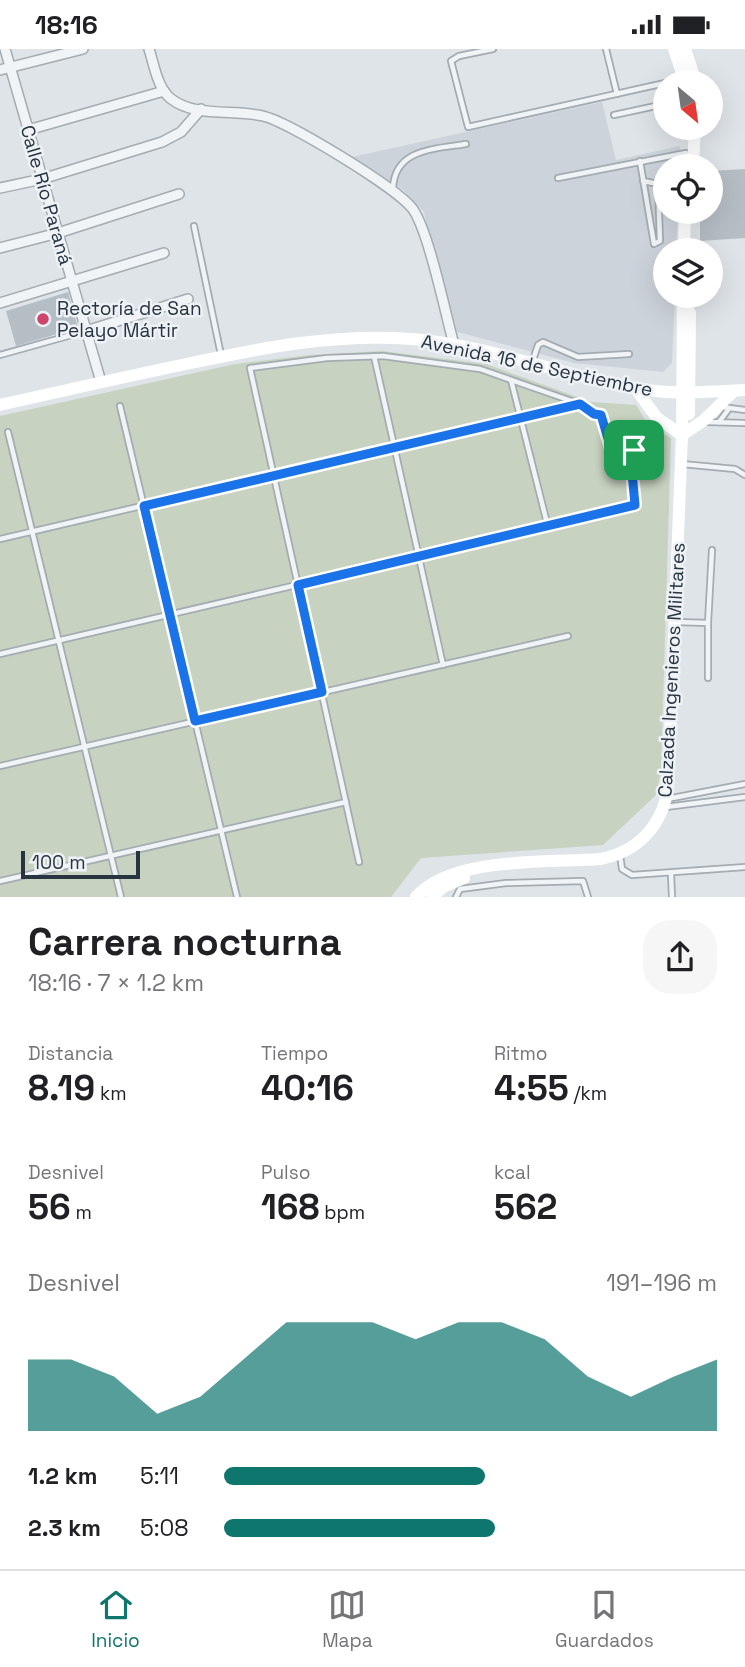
<!DOCTYPE html>
<html lang="es">
<head>
<meta charset="utf-8">
<style>
  :root { --surface:#fff; --page:#f6f6f6; --text:#202124; --muted:#757577; --line:#e0e0e0; --accent:#0f766e }
  body { margin:0; font-family:"Space Grotesk",sans-serif; background:var(--page); color:var(--text); height:100vh; display:flex; flex-direction:column; font-size:26px; white-space:nowrap }
  * { box-sizing:border-box; margin:0 }
  p { font-size:23px; color:var(--muted) }
  .icon { flex:none; width:38px; height:38px; fill:none; stroke:currentColor; stroke-width:2; stroke-linecap:round; stroke-linejoin:round }
  .map { position:relative; height:848px; overflow:hidden }
  .drawer { display:flex; flex-direction:column; background:var(--surface); flex:1 }
  .drawer>* { flex:none }
  .needle { width:46px; rotate:151deg }
  .controls { position:absolute; left:653px; top:21px; display:grid; gap:14px }
  .controls a { display:grid; place-items:center; width:70px; height:70px; border-radius:50%; background:var(--surface); box-shadow:0 7px 28px #0002; font-size:35px }
  .scale { position:absolute; left:21px; bottom:18px; width:119px; box-sizing:border-box; padding-left:7px; border:4px solid #28343f; border-top:0; font-size:19px; line-height:24px; white-space:nowrap; color:#28343f; -webkit-text-stroke:5px #eef2f6; paint-order:stroke }
  .pin { position:absolute; display:grid; place-items:center; width:60px; height:60px; color:#fff; margin:-30px; border-radius:14px; box-shadow:0 4px 10px #0006 }
  .round { display:grid; place-items:center; flex:none; width:74px; height:74px; border-radius:28px; background:var(--page) }
  .overview { display:flex; align-items:center; justify-content:space-between; height:119px; padding:0 28px }
  h1 { font-size:38px; font-weight:700; line-height:52px }
  .stats { display:grid; grid-template-columns:repeat(3,1fr); gap:10px; height:119px; padding:7px 28px }
  .stats div { display:grid; align-content:center }
  .stats b { font-size:35px; font-weight:700 }
  .stats small { font-size:19px; font-weight:400 }
  .stats p { font-size:19px }
  .chart { height:196px; padding:14px 28px }
  .chart p { display:flex; justify-content:space-between }
  .chart svg { width:100%; height:126px; margin-top:7px; fill:var(--accent); opacity:.7 }
  ul { padding:0 28px; list-style:none; font-size:23px }
  li { display:grid; grid-template-columns:112px 84px 1fr; align-items:center; height:52px }
  li i { height:18px; border-radius:9px; background:var(--accent) }
  .status { display:flex; justify-content:space-between; align-items:center; height:49px; padding:0 35px; background:var(--surface); direction:ltr }
  .status svg { height:19px; fill:currentColor }
  .dock { display:flex; justify-content:space-around; align-items:center; height:98px; border-top:2px solid var(--line); background:var(--surface); font-size:19px; color:var(--muted) }
  .dock a { display:grid; justify-items:center; gap:4px }
  .dock .current { color:var(--accent) }
  .map>svg:first-child { display:block }
  .built { fill:#cdd3da }
  .green { fill:#c7d2c0 }
  .building { fill:#b6bec5 }
  .lines { fill:none; stroke-linecap:round; stroke-linejoin:round }
  .lane-casing { stroke:#a4acb2; stroke-width:8 }
  .street-casing { stroke:#a4acb2; stroke-width:12 }
  .lane { stroke:#f1f4f6; stroke-width:4.5 }
  .street { stroke:#f1f4f6; stroke-width:9 }
  .secondary { stroke:#fff; stroke-width:12 }
  .route-casing { stroke:#fff; stroke-width:14 }
  .route { stroke:#1a73e8; stroke-width:9 }
  .poi-dot { fill:#cd446d; stroke:#eef2f6; stroke-width:2.5 }
  .labels { text-anchor:middle; stroke-width:5; stroke-linejoin:round; paint-order:stroke }
  .street-label { font-size:19px; fill:#28343f; stroke:#eef2f6 }
  .poi-label { font-size:19px; fill:#28343f; stroke:#eef2f6; text-anchor:start }
</style>
</head>
<body>
<div class="status"><b>18:16</b><svg viewBox="0 0 49 12"><path d="M0 12V9h3v3zM5 12V6h3v6zM10 12V3h3v9zM15 12V0h3v12zM26 1h20v11H26zM47 4h2v5h-2z"/></svg></div>
<div class="map">
<svg width="745" height="848" viewBox="0 0 745 848">
  <rect width="100%" height="100%" fill="#dfe4e8"/>
  <!-- built -->
  <path class="built" d="M 602,53 L 616,111 L 680,97 L 679,117 L 665,117 L 665,163 L 678,163 L 676,201 L 665,201 L 665,247 L 675,247 L 672,314 L 663,323 L 574,314 L 454,282 L 442,245 L 424,163 L 402,140 L 352,108 Z"/>
  <!-- green -->
  <path class="green" d="M 382,302 L 486,315 L 591,353 L 636,356 L 649,377 L 671,389 L 661,722 L 656,746 L 603,796 L 421,809 L 391,848 L 0,848 L 0,367 L 235,315 L 310,306 Z"/>
  <!-- building -->
  <g class="building">
    <path d="M 745,120 L 745,189 L 700,192 L 700,163 L 710,163 L 710,122 Z"/>
    <path d="M 68,243 L 78,279 L 16,297 L 6,262 Z"/>
  </g>
  <g class="lines">
    <defs>
      <g id="lane">
        <path d="M 493,0 L 459,7 L 451,12 L 468,78 L 665,34"/>
        <path d="M 606,0 L 617,45"/>
        <path d="M 669,33 L 681,30"/>
        <path d="M 614,66 L 665,55"/>
        <path d="M 640,112 L 654,195 L 660,192 L 658,135 L 643,132"/>
        <path d="M 558,129 L 686,104"/>
        <path d="M 393,140 C 394,100 434,100 466,95"/>
        <path d="M 194,177 L 221,306"/>
        <path d="M 0,306 L 86,282"/>
        <path d="M 374,307 L 443,616"/>
        <path d="M 532,314 L 538,296 L 543,293 L 578,308 L 629,305"/>
        <path d="M 511,331 L 548,478"/>
        <path d="M 120,357 L 237,848"/>
        <path d="M 722,358 L 745,361"/>
        <path d="M 707,373 L 745,374"/>
        <path d="M 719,373 L 728,361"/>
        <path d="M 8,383 L 121,848"/>
        <path d="M 682,415 L 735,420 L 745,426"/>
        <path d="M 0,490 L 579,355"/>
        <path d="M 677,573 L 708,574 L 708,629"/>
        <path d="M 708,574 L 712,501"/>
        <path d="M 0,605 L 632,458 L 636,453 L 632,406 L 657,369"/>
        <path d="M 0,717 L 568,587"/>
        <path d="M 667,750 L 745,735"/>
        <path d="M 666,758 L 745,748"/>
        <path d="M 620,806 L 622,820 L 632,826 L 745,818"/>
        <path d="M 359,813 L 250,319 L 327,309 L 383,307 L 480,320 L 580,355 L 594,365 L 601,366 L 613,403 L 634,401"/>
        <path d="M 671,825 L 672,848"/>
        <path d="M 0,832 L 346,753"/>
        <path d="M 456,848 L 460,840 L 506,834 L 583,832 L 588,848"/>
      </g>
      <g id="street">
        <path d="M 5,0 L 101,333"/>
        <path d="M 149,0 C 154,15 157,38 170,49 C 194,69 234,60 263,67 C 289,73 395,138 412,159 C 428,179 446,267 454,296"/>
        <path d="M 0,21 L 83,0"/>
        <path d="M 28,81 L 164,42"/>
        <path d="M 0,139 L 42,130 L 162,93 L 181,83 L 201,60"/>
        <path d="M 0,199 L 58,184 L 179,145"/>
        <path d="M 0,254 L 164,204"/>
        <path d="M 86,282 L 188,250"/>
      </g>
    </defs>
    <!-- lane casing -->
    <use href="#lane" class="lane-casing"/>
    <!-- street casing -->
    <use href="#street" class="street-casing"/>
    <!-- lane -->
    <use href="#lane" class="lane"/>
    <!-- street -->
    <use href="#street" class="street"/>
    <!-- secondary -->
    <g class="secondary">
      <path d="M 674,0 L 685,33"/>
      <path d="M 685,0 L 696,33"/>
      <path d="M 693,117 L 695,79"/>
      <path d="M 684,201 L 685,163"/>
      <path d="M 635,339 L 657,369 L 682,386 L 703,372 L 734,342"/>
      <path d="M 0,356 C 62,342 124,328 186,315 C 261,299 335,284 412,290 C 487,296 560,326 634,339 C 671,346 708,343 745,341"/>
      <path d="M 689,365 L 690,264"/>
      <path d="M 416,848 C 451,807 549,814 600,810 C 638,803 663,776 668,738 L 682,386 L 683,247"/>
      <path d="M 432,848 L 443,838 L 464,829"/>
    </g>
  </g>
  <g class="lines">
    <defs>
      <path id="route" d="M 580,355 L 594,365 L 601,366 L 612,403 L 634,401 L 631,412 L 635,456 L 298,536 L 322,643 L 195,672 L 144,457 Z"/>
    </defs>
    <!-- route casing -->
    <use href="#route" class="route-casing"/>
    <!-- route -->
    <use href="#route" class="route"/>
  </g>
  <!-- markers -->
  <circle class="poi-dot" cx="43" cy="270" r="7"/>
  <g class="labels">
    <!-- street labels -->
    <g class="street-label">
      <text transform="translate(47 146) rotate(74)" y="7">Calle Río Paraná</text>
      <text transform="translate(537 316) rotate(12)" y="7">Avenida 16 de Septiembre</text>
      <text transform="translate(671 621) rotate(-87)" y="7">Calzada Ingenieros Militares</text>
    </g>
    <!-- poi labels -->
    <g class="poi-label">
      <text x="57" y="266">Rectoría de San<tspan x="57" dy="22">Pelayo Mártir</tspan></text>
    </g>
  </g>
</svg>
<div class="controls">
<a><svg class="needle" viewBox="-14 -14 28 28"><path d="M0-13l5 13h-10z" fill="#e53935"/><path d="M0 13l5-13h-10z" fill="#757577"/></svg></a>
<a><svg class="icon" aria-label="locate" viewBox="0 0 24 24"><circle cx="12" cy="12" r="6"/><path d="M12 2v4M12 18v4M2 12h4M18 12h4"/></svg></a>
<a><svg class="icon" aria-label="layers" viewBox="0 0 24 24"><path d="M12 4l9 5-9 5-9-5zM3 14l9 5 9-5"/></svg></a>
</div>
<div class="scale">100 m</div>
<div class="pin" style="left:634px;top:401px;background:#1e9e55"><svg class="icon" aria-label="arrive" viewBox="0 0 24 24"><path d="M6 21V4h12l-3 4 3 4H6"/></svg></div>
</div>
<section class="drawer">
<div class="overview"><div><h1>Carrera nocturna</h1><p>18:16 · 7 × 1.2 km</p></div><a class="round"><svg class="icon" aria-label="share" viewBox="0 0 24 24"><path d="M12 15V3M7 8l5-5 5 5M5 13v7h14v-7"/></svg></a></div>
<div class="stats">
<div><p>Distancia</p><b>8.19<small> km</small></b></div>
<div><p>Tiempo</p><b>40:16</b></div>
<div><p>Ritmo</p><b>4:55<small> /km</small></b></div>
</div>
<div class="stats">
<div><p>Desnivel</p><b>56<small> m</small></b></div>
<div><p>Pulso</p><b>168<small> bpm</small></b></div>
<div><p>kcal</p><b>562</b></div>
</div>
<div class="chart"><p><span>Desnivel</span>191–196 m</p>
<svg viewBox="0 0 160 44" preserveAspectRatio="none"><path d="M0 44V19L10 19L20 25L30 38L40 32L50 19L60 6L70 6L80 6L90 12L100 6L110 6L120 12L130 25L140 32L150 25L160 19V44z"/></svg>
</div>
<ul>
<li><b>1.2 km</b>5:11<i style="width:53%"></i></li>
<li><b>2.3 km</b>5:08<i style="width:55%"></i></li>
</ul>
</section>
<nav class="dock">
<a class="current"><svg class="icon" aria-label="home" viewBox="0 0 24 24"><path d="M3 11l9-7 9 7M6 9v11h12V9"/></svg>Inicio</a>
<a><svg class="icon" aria-label="map" viewBox="0 0 24 24"><path d="M3 6l6-2 6 2 6-2v14l-6 2-6-2-6 2zM9 4v14M15 6v14"/></svg>Mapa</a>
<a><svg class="icon" aria-label="saved" viewBox="0 0 24 24"><path d="M7 4h10v16l-5-4-5 4z"/></svg>Guardados</a>
</nav>
</body>
</html>
